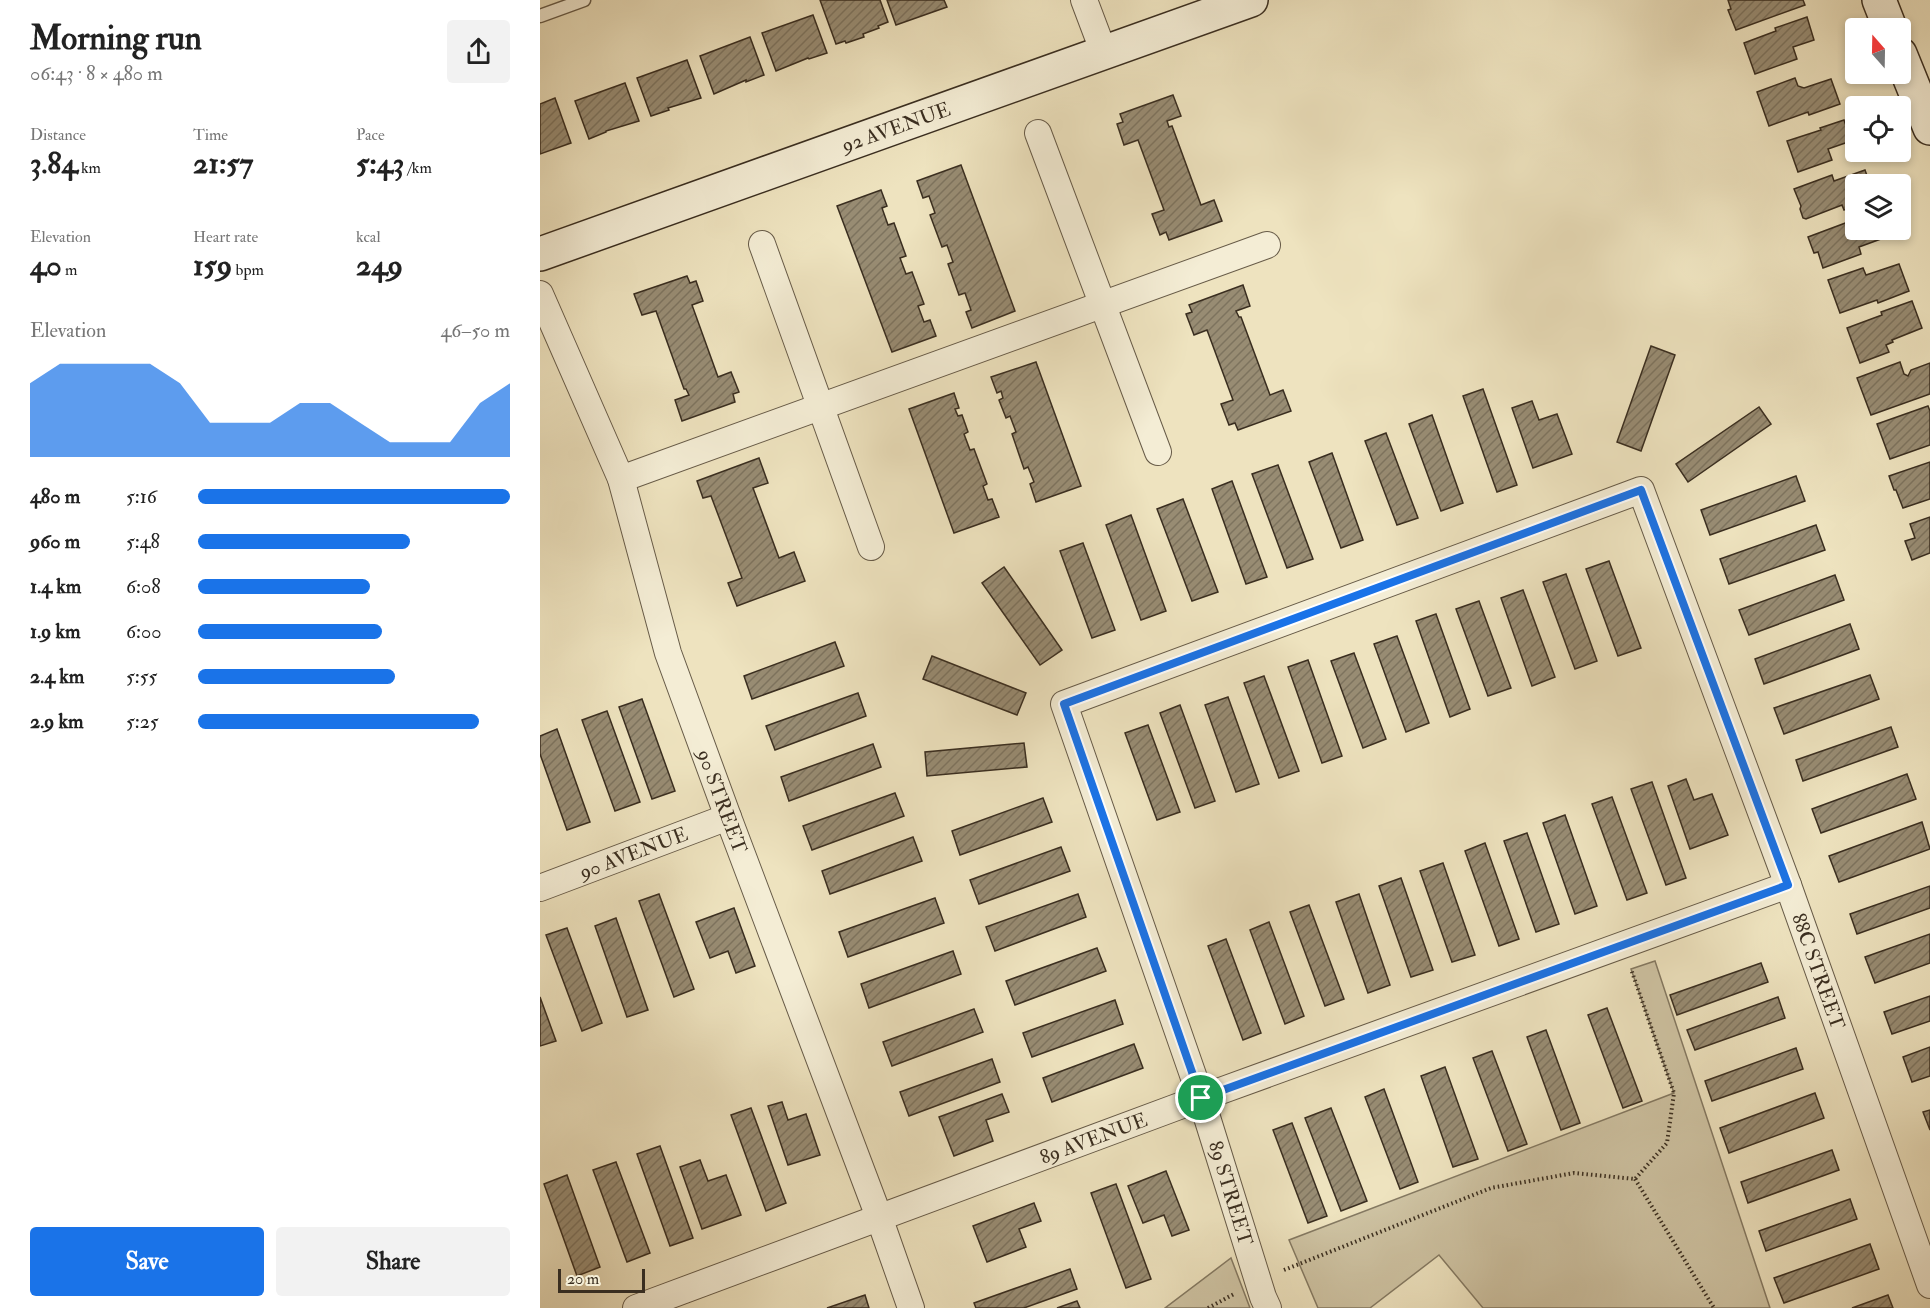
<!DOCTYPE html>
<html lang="en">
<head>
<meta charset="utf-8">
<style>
  :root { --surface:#fff; --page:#f2f2f2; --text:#222; --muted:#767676; --accent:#1a73e8 }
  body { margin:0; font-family:"IM FELL Double Pica",serif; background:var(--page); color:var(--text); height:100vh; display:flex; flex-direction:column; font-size:22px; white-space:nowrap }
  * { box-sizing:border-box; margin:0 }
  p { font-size:20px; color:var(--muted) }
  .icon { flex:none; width:33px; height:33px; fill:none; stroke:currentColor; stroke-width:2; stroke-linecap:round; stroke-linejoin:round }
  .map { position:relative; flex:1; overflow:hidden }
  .panel { display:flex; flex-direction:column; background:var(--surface); width:540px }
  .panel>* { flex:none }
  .needle { width:39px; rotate:340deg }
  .fabs { position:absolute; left:1305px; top:18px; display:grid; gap:12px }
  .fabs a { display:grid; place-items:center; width:66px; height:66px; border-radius:6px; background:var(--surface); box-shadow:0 3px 9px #0003; font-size:30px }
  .scale { position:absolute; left:18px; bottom:15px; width:87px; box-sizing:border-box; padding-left:6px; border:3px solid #3a2e20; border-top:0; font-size:16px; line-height:21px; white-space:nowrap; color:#3a2e20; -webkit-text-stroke:4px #f4edd5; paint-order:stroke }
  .pin { position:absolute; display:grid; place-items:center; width:51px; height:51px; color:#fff; margin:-26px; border:3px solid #fff; border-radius:50%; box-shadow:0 2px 6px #0007 }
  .round { display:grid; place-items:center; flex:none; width:63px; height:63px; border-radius:6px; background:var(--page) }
  .headline { display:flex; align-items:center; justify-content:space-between; height:102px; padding:0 30px }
  h1 { font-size:33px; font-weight:700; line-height:45px }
  .metrics { display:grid; grid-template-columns:repeat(3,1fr); gap:9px; height:102px; padding:6px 30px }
  .metrics div { display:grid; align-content:center }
  .metrics b { font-size:30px; font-weight:700 }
  .metrics small { font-size:16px; font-weight:400 }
  .metrics p { font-size:16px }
  .chart { height:168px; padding:12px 30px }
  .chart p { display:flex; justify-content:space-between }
  .chart svg { width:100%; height:108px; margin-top:6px; fill:var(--accent); opacity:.7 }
  .action { display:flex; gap:12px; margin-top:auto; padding:12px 30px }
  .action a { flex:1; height:69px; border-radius:6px; background:var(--accent); color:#fff; font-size:24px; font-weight:700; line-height:69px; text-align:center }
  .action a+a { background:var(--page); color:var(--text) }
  ul { padding:0 30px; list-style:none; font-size:20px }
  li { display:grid; grid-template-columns:96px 72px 1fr; align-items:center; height:45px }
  li i { height:15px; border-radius:8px; background:var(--accent) }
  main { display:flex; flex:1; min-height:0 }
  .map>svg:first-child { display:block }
  .green { fill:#cfc4a4; stroke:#847962; stroke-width:1.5 }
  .building { fill:url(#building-hatch); stroke:#3a2e20; stroke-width:1.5 }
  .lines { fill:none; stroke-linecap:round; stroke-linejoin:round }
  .lane-casing { stroke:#675b48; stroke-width:15 }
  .street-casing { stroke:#675b48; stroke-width:28 }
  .secondary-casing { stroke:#3a2e20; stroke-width:36 }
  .path { stroke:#3a2e20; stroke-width:4; stroke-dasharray:1.5 3; stroke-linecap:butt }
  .lane { stroke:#f4edd5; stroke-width:12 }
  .street { stroke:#f4edd5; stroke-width:26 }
  .secondary { stroke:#f4edd5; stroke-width:33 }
  .route-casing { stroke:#fff; stroke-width:12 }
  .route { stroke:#1a73e8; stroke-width:8 }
  .labels { text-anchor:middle; stroke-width:4.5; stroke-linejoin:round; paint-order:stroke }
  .street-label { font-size:20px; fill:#3a2e20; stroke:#f4edd5 }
</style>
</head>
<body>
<main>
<section class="panel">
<div class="headline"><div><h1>Morning run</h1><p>06:43 · 8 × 480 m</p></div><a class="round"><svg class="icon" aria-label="share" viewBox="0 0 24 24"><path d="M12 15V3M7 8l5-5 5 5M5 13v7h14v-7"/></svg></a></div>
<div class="metrics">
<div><p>Distance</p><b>3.84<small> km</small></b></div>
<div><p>Time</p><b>21:57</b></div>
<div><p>Pace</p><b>5:43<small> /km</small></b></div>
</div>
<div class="metrics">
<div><p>Elevation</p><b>40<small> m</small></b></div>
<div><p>Heart rate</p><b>159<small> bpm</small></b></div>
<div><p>kcal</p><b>249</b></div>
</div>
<div class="chart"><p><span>Elevation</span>46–50 m</p>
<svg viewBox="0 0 160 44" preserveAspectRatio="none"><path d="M0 44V14L10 6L20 6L30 6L40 6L50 14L60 30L70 30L80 30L90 22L100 22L110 30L120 38L130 38L140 38L150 22L160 14V44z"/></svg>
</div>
<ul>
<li><b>480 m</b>5:16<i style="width:100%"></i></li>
<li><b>960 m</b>5:48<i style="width:68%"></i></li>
<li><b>1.4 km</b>6:08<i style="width:55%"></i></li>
<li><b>1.9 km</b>6:00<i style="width:59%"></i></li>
<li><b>2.4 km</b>5:55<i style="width:63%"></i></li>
<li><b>2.9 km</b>5:25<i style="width:90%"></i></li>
</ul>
<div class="action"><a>Save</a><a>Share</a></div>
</section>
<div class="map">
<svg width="1390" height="1308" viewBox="0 0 1390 1308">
  <defs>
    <pattern id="building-hatch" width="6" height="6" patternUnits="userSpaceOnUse" patternTransform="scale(1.5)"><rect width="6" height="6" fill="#988c73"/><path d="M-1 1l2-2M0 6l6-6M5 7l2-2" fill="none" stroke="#7d735e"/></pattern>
  </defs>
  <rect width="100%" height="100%" fill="#eee3bf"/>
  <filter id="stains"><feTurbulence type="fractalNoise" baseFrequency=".00333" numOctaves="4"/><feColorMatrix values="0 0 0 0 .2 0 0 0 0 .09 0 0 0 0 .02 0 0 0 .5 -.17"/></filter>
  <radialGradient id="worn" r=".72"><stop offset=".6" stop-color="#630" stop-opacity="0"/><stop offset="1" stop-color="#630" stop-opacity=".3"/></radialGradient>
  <!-- green -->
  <g class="green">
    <path d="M 1115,961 L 1230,1308 L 943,1308 L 899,1255 L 830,1308 L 778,1308 L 749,1240 L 1134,1093 L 1091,969 Z"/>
    <path d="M 691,1258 L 710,1308 L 625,1308 Z"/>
  </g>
  <!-- building -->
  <g class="building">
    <path d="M 280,0 L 340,0 L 348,22 L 338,26 L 339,28 L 323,34 L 324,37 L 306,43 L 305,41 L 296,44 Z"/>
    <path d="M 347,0 L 404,0 L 407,7 L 356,25 Z"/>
    <path d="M 1188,0 L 1263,0 L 1265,5 L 1196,30 L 1188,10 L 1191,9 Z"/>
    <path d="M 273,15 L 287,53 L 269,59 L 268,58 L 236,71 L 222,33 Z"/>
    <path d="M 1267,17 L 1274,40 L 1253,47 L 1257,59 L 1215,74 L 1204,43 L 1236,31 L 1235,28 Z"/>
    <path d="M 210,37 L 224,75 L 206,82 L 206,80 L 174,94 L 160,56 Z"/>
    <path d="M 147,60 L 161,98 L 128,108 L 129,110 L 111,116 L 97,78 Z"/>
    <path d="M 1255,78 L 1258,86 L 1264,88 L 1291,79 L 1300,104 L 1269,115 L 1268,112 L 1229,126 L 1217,92 Z"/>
    <path d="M 85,83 L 99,121 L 66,131 L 66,132 L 49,139 L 35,101 Z"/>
    <path d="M 633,95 L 641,116 L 627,121 L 629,127 L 632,126 L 661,205 L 674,200 L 682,221 L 629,240 L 626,232 L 620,235 L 612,214 L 624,210 L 598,140 L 584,145 L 577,124 L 583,122 L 580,114 Z"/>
    <path d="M 15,98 L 31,143 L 0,154 L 0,104 Z"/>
    <path d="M 1304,120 L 1311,141 L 1288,149 L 1292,160 L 1258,172 L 1247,141 L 1281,130 L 1280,128 Z"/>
    <path d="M 421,165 L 475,311 L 432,328 L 426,312 L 431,310 L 425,293 L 419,295 L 408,264 L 413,262 L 407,245 L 402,247 L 390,215 L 395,213 L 389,196 L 383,198 L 377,181 Z"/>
    <path d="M 1325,170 L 1330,184 L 1316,184 L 1316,205 L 1304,210 L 1302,205 L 1266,219 L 1263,218 L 1260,209 L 1261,206 L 1254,189 L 1292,175 L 1294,181 Z"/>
    <path d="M 341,190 L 347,206 L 342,208 L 348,225 L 354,223 L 366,256 L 360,258 L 366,274 L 372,272 L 384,304 L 378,306 L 384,322 L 390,320 L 396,336 L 352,352 L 297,206 Z"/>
    <path d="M 1316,217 L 1316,230 L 1346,230 L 1349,236 L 1319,247 L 1321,254 L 1283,268 L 1278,252 L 1274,253 L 1268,237 L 1308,222 L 1307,220 Z"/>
    <path d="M 1359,264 L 1369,291 L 1338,303 L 1337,300 L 1300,313 L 1288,280 L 1323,268 L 1326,275 Z"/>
    <path d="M 147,276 L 150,283 L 156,281 L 163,301 L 152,305 L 178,377 L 191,372 L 199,392 L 193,394 L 195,402 L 142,421 L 135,400 L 149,395 L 146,389 L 144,389 L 116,311 L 102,315 L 94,294 Z"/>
    <path d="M 703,285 L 710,306 L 696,311 L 699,317 L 701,317 L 730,395 L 743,390 L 751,411 L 698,430 L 695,423 L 689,425 L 681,404 L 693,400 L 667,330 L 654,335 L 646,314 L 652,312 L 649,305 Z"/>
    <path d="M 1372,301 L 1382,328 L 1352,340 L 1353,342 L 1346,345 L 1349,352 L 1320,363 L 1307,328 L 1342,315 L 1341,312 Z"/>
    <path d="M 1111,346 L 1135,355 L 1101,451 L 1077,442 Z"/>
    <path d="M 496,362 L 541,486 L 496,502 L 490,484 L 494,482 L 488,467 L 484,469 L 472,434 L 476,432 L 470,416 L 466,418 L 459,400 L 463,398 L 461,391 L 457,393 L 451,377 Z"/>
    <path d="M 1360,362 L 1364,374 L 1368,376 L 1371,370 L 1390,363 L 1390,394 L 1331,415 L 1317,378 Z"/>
    <path d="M 943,389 L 977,485 L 957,492 L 923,396 Z"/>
    <path d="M 414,393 L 419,408 L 415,409 L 418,416 L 422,415 L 428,432 L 424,434 L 430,450 L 434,449 L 447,484 L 443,486 L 448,500 L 452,499 L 459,517 L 414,533 L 369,409 Z"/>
    <path d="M 992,401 L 999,420 L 1017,414 L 1032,454 L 993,468 L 972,408 Z"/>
    <path d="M 1388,406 L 1390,411 L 1390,445 L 1350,459 L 1337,424 Z"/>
    <path d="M 1219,407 L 1231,424 L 1148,482 L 1136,464 Z"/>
    <path d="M 892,415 L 923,503 L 901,511 L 869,424 Z"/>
    <path d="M 846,433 L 878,518 L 857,525 L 825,441 Z"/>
    <path d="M 792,453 L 823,540 L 801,548 L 769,462 Z"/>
    <path d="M 219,458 L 228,483 L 213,488 L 239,558 L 254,552 L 265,581 L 197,606 L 188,583 L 202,578 L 171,496 L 163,498 L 157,481 Z"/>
    <path d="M 1390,462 L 1390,499 L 1363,508 L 1356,490 L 1354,490 L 1349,476 Z"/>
    <path d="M 738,465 L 773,559 L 747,568 L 712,474 Z"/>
    <path d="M 1256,476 L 1265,501 L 1170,535 L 1161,510 Z"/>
    <path d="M 692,481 L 727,577 L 706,584 L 672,489 Z"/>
    <path d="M 643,499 L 678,592 L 652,601 L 617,509 Z"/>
    <path d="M 591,515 L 626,611 L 601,620 L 566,525 Z"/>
    <path d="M 1390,517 L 1390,553 L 1372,560 L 1365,541 L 1375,538 L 1370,524 Z"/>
    <path d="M 1276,525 L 1285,550 L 1189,584 L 1180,559 Z"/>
    <path d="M 543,543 L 575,630 L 552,638 L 520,551 Z"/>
    <path d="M 1069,561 L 1101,648 L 1078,656 L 1046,569 Z"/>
    <path d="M 464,567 L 522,650 L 500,665 L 442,583 Z"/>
    <path d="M 1026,574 L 1057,661 L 1035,669 L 1003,582 Z"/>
    <path d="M 1295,575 L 1304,600 L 1209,635 L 1199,610 Z"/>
    <path d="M 983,590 L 1015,677 L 992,686 L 961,598 Z"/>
    <path d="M 939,601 L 971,688 L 948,696 L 916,609 Z"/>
    <path d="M 896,614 L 930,709 L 910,717 L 876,621 Z"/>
    <path d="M 1310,624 L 1319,649 L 1224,684 L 1215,659 Z"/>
    <path d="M 857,636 L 889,723 L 866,732 L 834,644 Z"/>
    <path d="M 295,642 L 304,666 L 212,699 L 204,676 Z"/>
    <path d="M 814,653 L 846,739 L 823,748 L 791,661 Z"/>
    <path d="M 392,656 L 486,693 L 477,715 L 383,679 Z"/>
    <path d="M 768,660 L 802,756 L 782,763 L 748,667 Z"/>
    <path d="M 1330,675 L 1339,699 L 1244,734 L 1234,708 Z"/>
    <path d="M 724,676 L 759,771 L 739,778 L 704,683 Z"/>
    <path d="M 318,693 L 326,716 L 235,750 L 226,726 Z"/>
    <path d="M 688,697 L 719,784 L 696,792 L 665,705 Z"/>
    <path d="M 102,699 L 135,791 L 112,799 L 79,707 Z"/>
    <path d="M 640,705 L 675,801 L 655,808 L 620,713 Z"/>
    <path d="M 67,711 L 100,802 L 75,811 L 42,720 Z"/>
    <path d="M 608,725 L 640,812 L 617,820 L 585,733 Z"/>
    <path d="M 1351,727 L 1358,747 L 1263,781 L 1256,760 Z"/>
    <path d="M 17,729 L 50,822 L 27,830 L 0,754 L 0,736 Z"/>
    <path d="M 484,743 L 487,767 L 387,776 L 385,752 Z"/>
    <path d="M 333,744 L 341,767 L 249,801 L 241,777 Z"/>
    <path d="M 1367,774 L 1376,799 L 1281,833 L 1272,809 Z"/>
    <path d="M 1146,779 L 1154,800 L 1172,794 L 1188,835 L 1150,849 L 1128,786 Z"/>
    <path d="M 1112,782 L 1146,878 L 1126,885 L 1091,789 Z"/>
    <path d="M 355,793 L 364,816 L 272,850 L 263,826 Z"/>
    <path d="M 1072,797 L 1107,893 L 1087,900 L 1052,804 Z"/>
    <path d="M 503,798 L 512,822 L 420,855 L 412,831 Z"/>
    <path d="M 1025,815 L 1057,906 L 1035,914 L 1003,823 Z"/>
    <path d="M 1382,822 L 1390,849 L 1299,882 L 1289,856 Z"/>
    <path d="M 987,833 L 1019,924 L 996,932 L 964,841 Z"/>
    <path d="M 373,837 L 382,861 L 290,894 L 282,871 Z"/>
    <path d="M 945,843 L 979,939 L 959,946 L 925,851 Z"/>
    <path d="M 521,847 L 530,871 L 439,904 L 430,880 Z"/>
    <path d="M 903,863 L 935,955 L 912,962 L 880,871 Z"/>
    <path d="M 861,878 L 893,970 L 871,977 L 839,886 Z"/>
    <path d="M 1390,886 L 1390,908 L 1317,934 L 1310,914 Z"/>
    <path d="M 119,894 L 154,989 L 134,997 L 99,901 Z"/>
    <path d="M 538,894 L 546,917 L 455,951 L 446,927 Z"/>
    <path d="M 819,894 L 850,985 L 828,993 L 796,902 Z"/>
    <path d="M 395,898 L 404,923 L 308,957 L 299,932 Z"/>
    <path d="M 769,905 L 804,999 L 785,1006 L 750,912 Z"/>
    <path d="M 194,908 L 215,966 L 196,973 L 188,951 L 170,958 L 156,922 Z"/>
    <path d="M 76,918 L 108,1010 L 87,1017 L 55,926 Z"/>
    <path d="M 729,922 L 764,1016 L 745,1024 L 710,930 Z"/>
    <path d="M 27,928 L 62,1023 L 42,1031 L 6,935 Z"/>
    <path d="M 1390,934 L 1390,963 L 1335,983 L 1325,957 Z"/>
    <path d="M 686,939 L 721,1033 L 703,1040 L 668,946 Z"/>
    <path d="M 557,948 L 566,971 L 475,1005 L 466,981 Z"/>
    <path d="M 413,951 L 421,974 L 329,1008 L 321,984 Z"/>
    <path d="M 1221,963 L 1228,982 L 1137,1015 L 1130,995 Z"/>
    <path d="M 1390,996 L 1390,1021 L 1352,1034 L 1344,1012 Z"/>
    <path d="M 0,997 L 16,1041 L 0,1046 Z"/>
    <path d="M 1238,997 L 1245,1018 L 1155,1050 L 1147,1030 Z"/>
    <path d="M 575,1000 L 583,1024 L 492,1057 L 483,1033 Z"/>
    <path d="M 1067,1008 L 1102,1101 L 1083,1108 L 1048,1015 Z"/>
    <path d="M 434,1009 L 443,1032 L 352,1066 L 343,1042 Z"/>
    <path d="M 1006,1030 L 1040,1123 L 1021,1130 L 987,1037 Z"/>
    <path d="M 594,1044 L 603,1068 L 512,1102 L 503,1078 Z"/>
    <path d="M 1390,1047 L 1390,1076 L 1372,1082 L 1363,1057 Z"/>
    <path d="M 1256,1048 L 1263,1069 L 1172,1101 L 1165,1081 Z"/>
    <path d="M 952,1051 L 987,1144 L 968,1151 L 933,1058 Z"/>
    <path d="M 452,1059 L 460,1082 L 369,1116 L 360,1092 Z"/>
    <path d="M 905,1067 L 938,1159 L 913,1167 L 881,1076 Z"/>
    <path d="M 844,1089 L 878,1182 L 860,1189 L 825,1097 Z"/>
    <path d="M 1275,1093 L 1284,1118 L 1189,1153 L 1180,1128 Z"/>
    <path d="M 462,1094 L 469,1112 L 446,1120 L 453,1141 L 414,1156 L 399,1117 Z"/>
    <path d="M 242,1102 L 248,1120 L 266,1114 L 280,1155 L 248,1165 L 228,1106 Z"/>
    <path d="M 211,1108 L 246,1203 L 226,1211 L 191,1115 Z"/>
    <path d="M 791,1108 L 827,1201 L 801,1211 L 765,1118 Z"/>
    <path d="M 1390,1110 L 1390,1130 L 1383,1112 Z"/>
    <path d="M 752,1123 L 787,1216 L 768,1223 L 733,1130 Z"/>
    <path d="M 120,1146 L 153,1238 L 130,1246 L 97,1154 Z"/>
    <path d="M 1292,1150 L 1299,1170 L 1208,1203 L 1201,1182 Z"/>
    <path d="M 160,1160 L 168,1181 L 186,1175 L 201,1215 L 162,1229 L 140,1167 Z"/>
    <path d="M 76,1162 L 110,1253 L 87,1262 L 53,1170 Z"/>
    <path d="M 626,1171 L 649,1230 L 632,1236 L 624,1215 L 603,1223 L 588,1186 Z"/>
    <path d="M 27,1175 L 60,1267 L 37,1276 L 4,1184 Z"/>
    <path d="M 576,1184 L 611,1279 L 586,1288 L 551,1193 Z"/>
    <path d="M 1310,1199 L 1317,1219 L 1226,1251 L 1219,1231 Z"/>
    <path d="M 494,1203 L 501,1221 L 479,1229 L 486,1247 L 447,1262 L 433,1226 Z"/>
    <path d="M 1330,1244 L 1339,1269 L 1244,1303 L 1234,1278 Z"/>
    <path d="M 530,1269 L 537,1289 L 484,1308 L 436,1308 L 434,1303 Z"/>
    <path d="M 325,1295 L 329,1308 L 287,1308 Z"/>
    <path d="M 1348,1295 L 1353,1308 L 1312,1308 Z"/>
    <path d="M 537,1301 L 540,1308 L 517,1308 Z"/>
  </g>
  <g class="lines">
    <defs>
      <path id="lane" d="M 0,16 L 44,0"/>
      <g id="street">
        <path d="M 544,0 L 564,53"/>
        <path d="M 498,133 L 618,452"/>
        <path d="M 222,244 L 331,547"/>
        <path id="s1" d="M 0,294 L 81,479 L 128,653 L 188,817 L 339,1217 L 371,1308"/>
        <path d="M 81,479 L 727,245"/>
        <path id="s2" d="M 0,888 L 188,817"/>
        <path id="s3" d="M 96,1308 L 661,1098 L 1248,885"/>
        <path id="s4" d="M 728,1308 L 723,1297 L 661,1098 L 524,704 L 1101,490 L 1248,885 L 1390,1285"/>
      </g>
      <g id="secondary">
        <path d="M 1339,0 L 1350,28"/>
        <path d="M 1360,54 L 1390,128"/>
        <path id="s5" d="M 0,254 L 711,0"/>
      </g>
    </defs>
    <!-- lane casing -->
    <use href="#lane" class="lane-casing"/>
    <!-- street casing -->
    <use href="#street" class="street-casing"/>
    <!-- secondary casing -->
    <use href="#secondary" class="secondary-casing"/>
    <!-- path -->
    <g class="path">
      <path d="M 1095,1179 L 1174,1308"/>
      <path d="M 744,1270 L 951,1188 L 1034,1173 L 1095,1179 L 1127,1143 L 1134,1093 L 1091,969"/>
      <path d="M 668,1308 L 694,1294"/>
    </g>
    <!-- lane -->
    <use href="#lane" class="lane"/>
    <!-- street -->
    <use href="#street" class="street"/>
    <!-- secondary -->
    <use href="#secondary" class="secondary"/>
  </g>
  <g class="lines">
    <defs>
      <path id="route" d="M 1101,490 L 1248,885 L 661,1098 L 524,704 Z"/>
    </defs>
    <!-- route casing -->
    <use href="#route" class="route-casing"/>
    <!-- route -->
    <use href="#route" class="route"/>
  </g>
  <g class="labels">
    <!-- street labels -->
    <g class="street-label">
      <text dy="7" stroke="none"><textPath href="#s5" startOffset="378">92 AVENUE</textPath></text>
      <text dy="7" stroke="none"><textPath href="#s1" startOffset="540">90 STREET</textPath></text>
      <text dy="7" stroke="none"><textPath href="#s2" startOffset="100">90 AVENUE</textPath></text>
      <text dy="7" stroke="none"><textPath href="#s4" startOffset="1766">88C STREET</textPath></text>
      <text dy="7" stroke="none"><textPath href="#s3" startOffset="488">89 AVENUE</textPath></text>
      <text transform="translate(691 1193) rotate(73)" y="7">89 STREET</text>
    </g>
  </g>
  <rect width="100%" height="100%" filter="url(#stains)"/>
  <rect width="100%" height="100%" fill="url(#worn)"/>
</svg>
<div class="fabs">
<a><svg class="needle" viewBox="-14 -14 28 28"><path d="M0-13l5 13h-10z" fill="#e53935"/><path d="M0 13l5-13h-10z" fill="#767676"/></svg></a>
<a><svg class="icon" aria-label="locate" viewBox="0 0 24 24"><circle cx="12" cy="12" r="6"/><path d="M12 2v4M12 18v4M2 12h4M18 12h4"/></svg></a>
<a><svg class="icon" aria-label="layers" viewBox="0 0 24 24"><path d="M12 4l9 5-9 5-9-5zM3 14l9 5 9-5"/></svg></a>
</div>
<div class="scale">20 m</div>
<div class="pin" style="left:661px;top:1098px;background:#1e9e55"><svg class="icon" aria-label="arrive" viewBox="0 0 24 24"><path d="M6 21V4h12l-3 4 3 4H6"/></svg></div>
</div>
</main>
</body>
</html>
